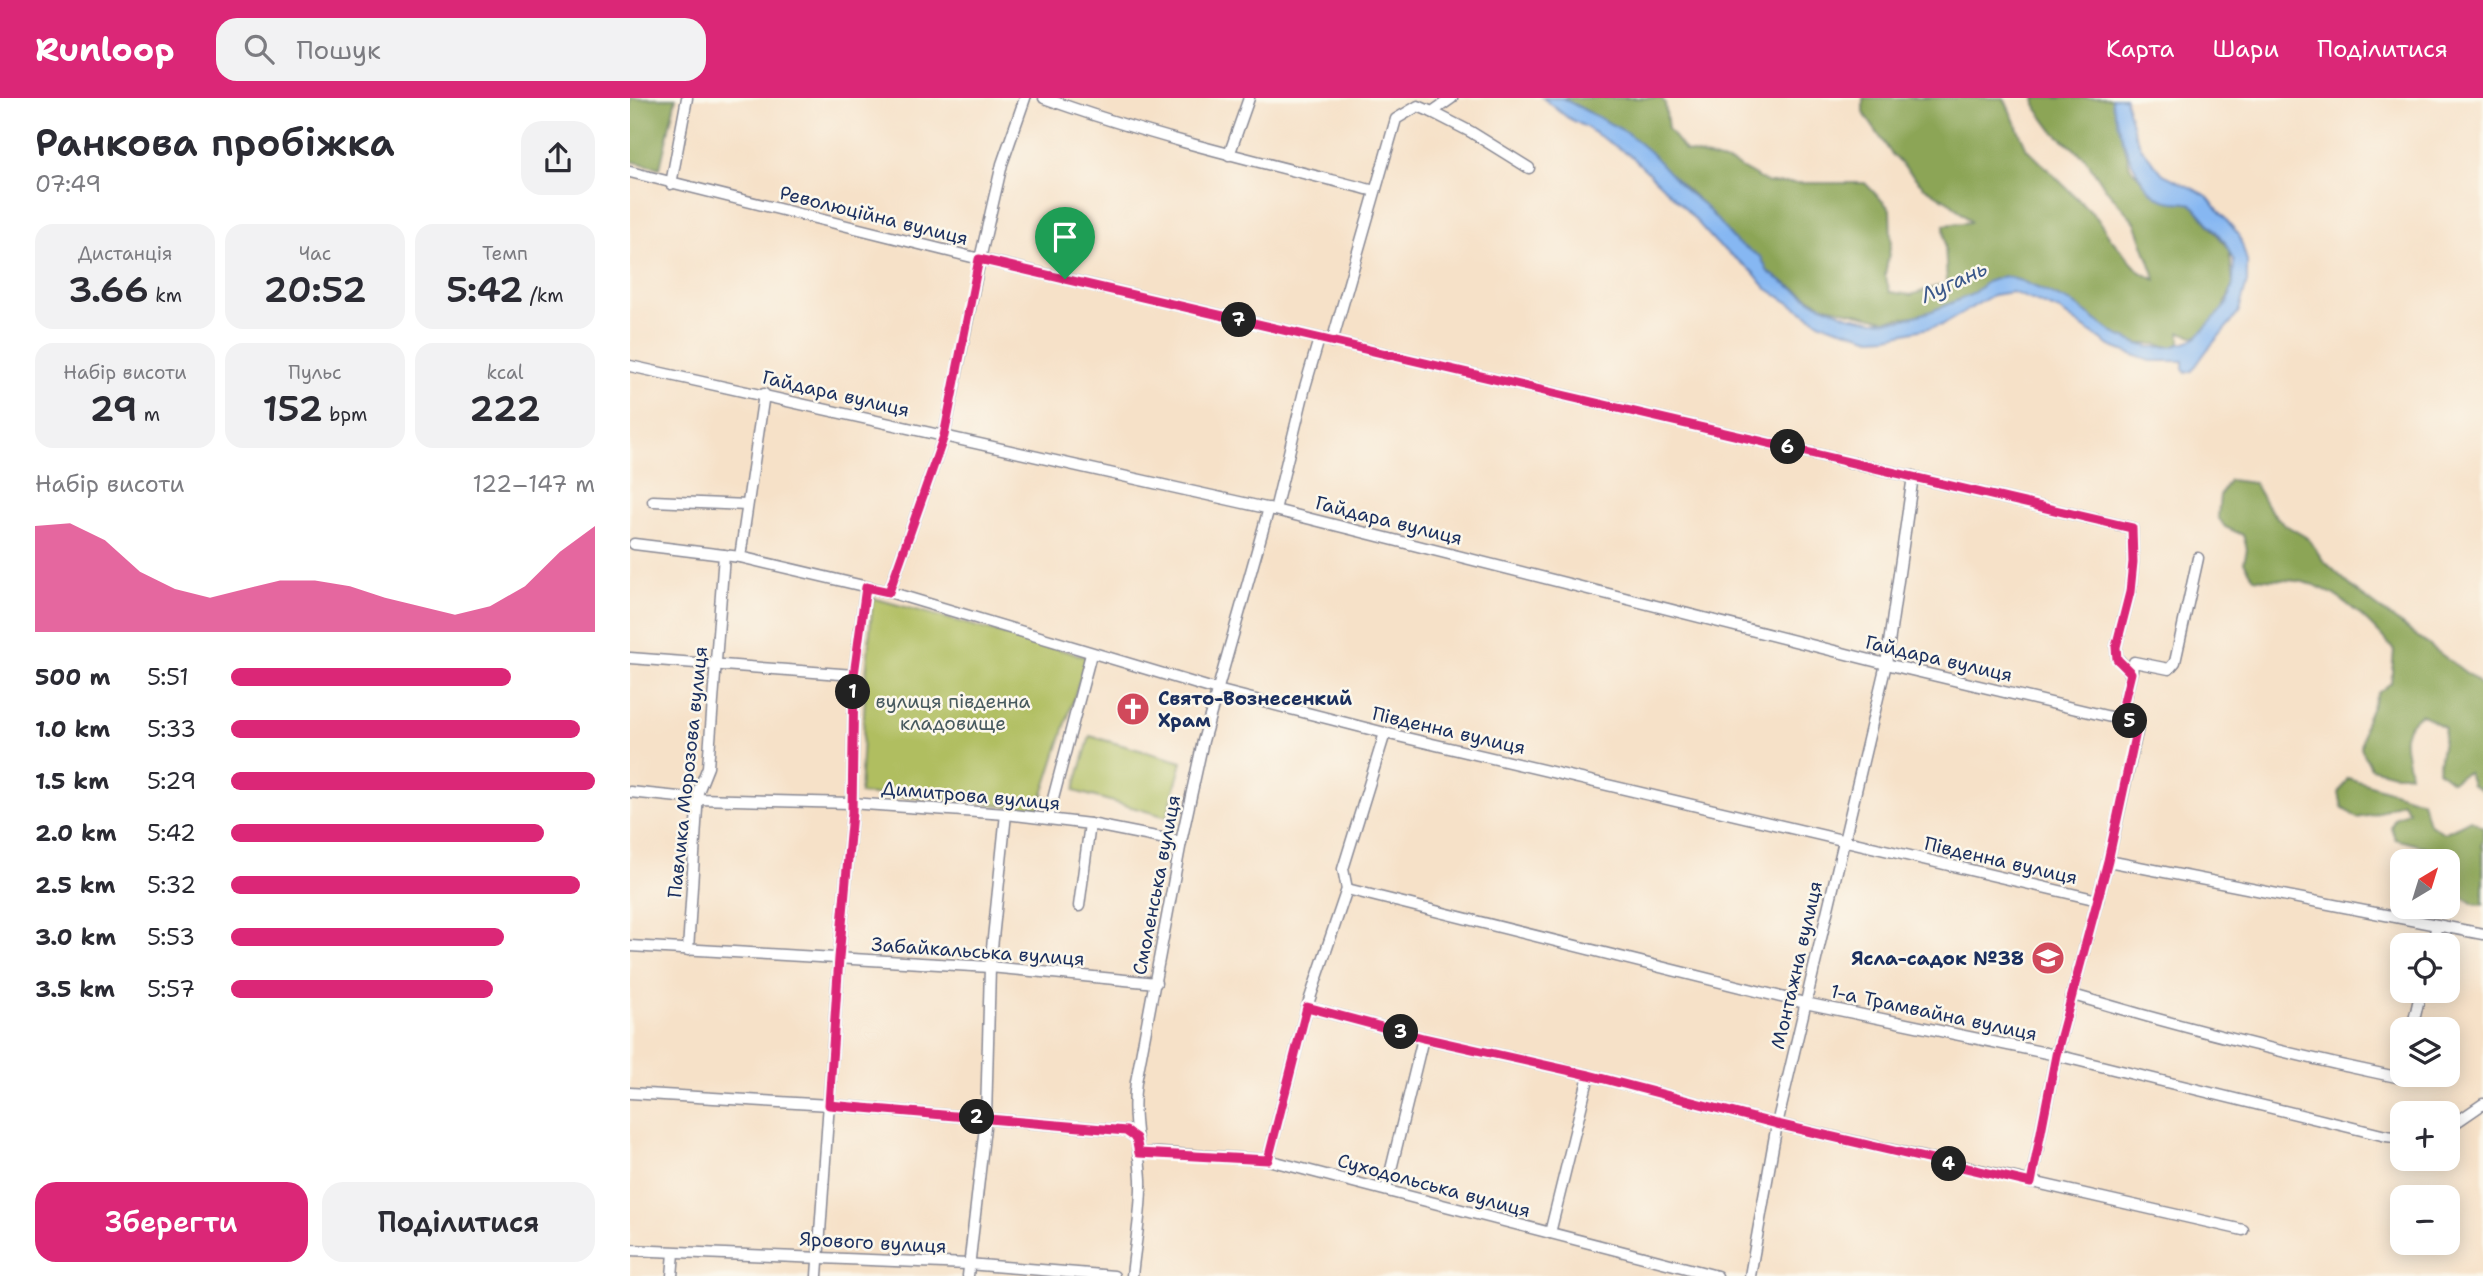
<!DOCTYPE html>
<html lang="uk">
<head>
<meta charset="utf-8">
<style>
  :root { --surface:#fff; --page:#f2f2f3; --text:#2b2b33; --muted:#7c7c81; --accent:#db2777 }
  body { margin:0; font-family:"Shantell Sans",sans-serif; background:var(--page); color:var(--text); height:100vh; display:flex; flex-direction:column; font-size:26px; white-space:nowrap }
  * { box-sizing:border-box; margin:0 }
  p { font-size:23px; color:var(--muted) }
  .icon { flex:none; width:38px; height:38px; fill:none; stroke:currentColor; stroke-width:2; stroke-linecap:round; stroke-linejoin:round }
  .map { position:relative; flex:1; overflow:hidden }
  .panel { display:flex; flex-direction:column; background:var(--surface); width:630px }
  .panel>* { flex:none }
  .needle { width:46px; rotate:38deg }
  .tools { position:absolute; left:1760px; top:751px; display:grid; gap:14px }
  .tools a { display:grid; place-items:center; width:70px; height:70px; border-radius:14px; background:var(--surface); box-shadow:0 4px 18px #0003; font-size:35px }
  .pin { position:absolute; display:grid; place-items:center; width:60px; height:60px; color:#fff; margin:-72px -30px; border-radius:50% 50% 50% 0; rotate:-45deg; box-shadow:0 0 7px #0007 }
  .pin .icon { rotate:45deg }
  .km { position:absolute; width:35px; height:35px; margin:-18px; border-radius:50%; background:#222; color:#fff; font-size:19px; line-height:35px; text-align:center }
  .round { display:grid; place-items:center; flex:none; width:74px; height:74px; border-radius:21px; background:var(--page) }
  .summary { display:flex; align-items:center; justify-content:space-between; height:119px; padding:0 35px }
  h1 { font-size:38px; font-weight:600; line-height:52px }
  .stats { display:grid; grid-template-columns:repeat(3,1fr); gap:10px; height:119px; padding:7px 35px }
  .stats div { display:grid; align-content:center; border-radius:18px; background:var(--page); text-align:center }
  .stats b { font-size:35px; font-weight:600 }
  .stats small { font-size:19px; font-weight:400 }
  .stats p { font-size:19px }
  .chart { height:196px; padding:14px 35px }
  .chart p { display:flex; justify-content:space-between }
  .chart svg { width:100%; height:126px; margin-top:7px; fill:var(--accent); opacity:.7 }
  .primary-button { display:flex; gap:14px; margin-top:auto; padding:14px 35px }
  .primary-button a { flex:1; height:80px; border-radius:21px; background:var(--accent); color:#fff; font-size:28px; font-weight:600; line-height:80px; text-align:center }
  .primary-button a+a { background:var(--page); color:var(--text) }
  ul { padding:0 35px; list-style:none; font-size:23px }
  li { display:grid; grid-template-columns:112px 84px 1fr; align-items:center; height:52px }
  li i { height:18px; border-radius:9px; background:var(--accent) }
  header { display:flex; align-items:center; gap:42px; box-sizing:border-box; height:98px; padding:0 35px; background:var(--accent); color:#fff }
  header strong { font-size:33px }
  nav { display:flex; gap:38px; margin-inline-start:auto; font-size:24px }
  .search { width:490px; height:63px; background:var(--page); display:flex; align-items:center; gap:18px; box-sizing:border-box; padding:0 24px; border-radius:21px; color:var(--muted); font-size:26px }
  main { display:flex; flex:1; min-height:0 }
  .map>svg:first-child { display:block }
  .green { fill:#b0be60; stroke:#66765f; stroke-width:2 }
  .forest { fill:#8ca556; stroke:#546a5a; stroke-width:2 }
  .water { fill:#86b7f2; stroke:#5073a8; stroke-width:2 }
  .lines { fill:none; stroke-linecap:round; stroke-linejoin:round }
  .minor-casing { stroke:#888893; stroke-width:13 }
  .minor { stroke:#fff; stroke-width:10 }
  .route-casing { stroke:#fff; stroke-width:14 }
  .route { stroke:#db2777; stroke-width:9 }
  .labels { text-anchor:middle; stroke-width:5; stroke-linejoin:round; paint-order:stroke }
  .street-label { font-size:19px; fill:#1b2f5e; stroke:#fbf7ec }
  .poi-label { font-size:19px; font-weight:bold; fill:#1b2f5e; stroke:#fbf7ec; text-anchor:start }
  .park-label { font-size:19px; fill:#485a5f; stroke:#fbf7ec }
  .water-label { font-size:21px; font-style:italic; fill:#3b588a; stroke:#fbf7ec }
</style>
</head>
<body>
<header>
<strong>Runloop</strong>
<div class="search"><svg class="icon" aria-label="search" viewBox="0 0 24 24"><circle cx="10" cy="10" r="6"/><path d="M15 15l6 6"/></svg>Пошук</div>
<nav><a>Карта</a><a>Шари</a><a>Поділитися</a></nav>
</header>
<main>
<section class="panel">
<div class="summary"><div><h1>Ранкова пробіжка</h1><p>07:49</p></div><a class="round"><svg class="icon" aria-label="share" viewBox="0 0 24 24"><path d="M12 15V3M7 8l5-5 5 5M5 13v7h14v-7"/></svg></a></div>
<div class="stats">
<div><p>Дистанція</p><b>3.66<small> km</small></b></div>
<div><p>Час</p><b>20:52</b></div>
<div><p>Темп</p><b>5:42<small> /km</small></b></div>
</div>
<div class="stats">
<div><p>Набір висоти</p><b>29<small> m</small></b></div>
<div><p>Пульс</p><b>152<small> bpm</small></b></div>
<div><p>kcal</p><b>222</b></div>
</div>
<div class="chart"><p><span>Набір висоти</span>122–147 m</p>
<svg viewBox="0 0 160 44" preserveAspectRatio="none"><path d="M0 44V7L10 6L20 12L30 23L40 29L50 32L60 29L70 26L80 26L90 28L100 32L110 35L120 38L130 35L140 28L150 16L160 7V44z"/></svg>
</div>
<ul>
<li><b>500 m</b>5:51<i style="width:77%"></i></li>
<li><b>1.0 km</b>5:33<i style="width:96%"></i></li>
<li><b>1.5 km</b>5:29<i style="width:100%"></i></li>
<li><b>2.0 km</b>5:42<i style="width:86%"></i></li>
<li><b>2.5 km</b>5:32<i style="width:96%"></i></li>
<li><b>3.0 km</b>5:53<i style="width:75%"></i></li>
<li><b>3.5 km</b>5:57<i style="width:72%"></i></li>
</ul>
<div class="primary-button"><a>Зберегти</a><a>Поділитися</a></div>
</section>
<div class="map">
<svg width="1853" height="1178" viewBox="0 0 1853 1178">
  <rect width="100%" height="100%" fill="#fbf7ec"/>
  <filter id="ink" filterUnits="userSpaceOnUse"><feTurbulence type="fractalNoise" baseFrequency=".0143" numOctaves="2"/><feDisplacementMap in="SourceGraphic" scale="14" xChannelSelector="R" yChannelSelector="G"/><feConvolveMatrix kernelMatrix="1 2 1 2 8 2 1 2 1" color-interpolation-filters="sRGB"/></filter>
  <filter id="wash" filterUnits="userSpaceOnUse"><feTurbulence type="fractalNoise" baseFrequency=".00686" numOctaves="4" result="noise"/><feDisplacementMap in="SourceGraphic" scale="28" xChannelSelector="R" yChannelSelector="G"/><feGaussianBlur stdDeviation="1.57" result="paint"/><feColorMatrix in="noise" values="0 0 0 0 0 0 0 0 0 0 0 0 0 0 0 0 0 1.4 0 .05"/><feComposite in="paint" operator="in"/></filter>
  <g filter="url(#wash)">
    <rect width="100%" height="100%" fill="#f6e1c8"/>
    <!-- green -->
    <g class="green">
      <path d="M 243,500 L 457,559 L 408,712 L 340,704 L 230,696 L 236,578 Z"/>
      <path d="M 460,638 L 552,664 L 537,719 L 444,693 Z"/>
    </g>
    <!-- forest -->
    <g class="forest">
      <path d="M 0,0 L 46,0 L 30,70 L 0,63 Z"/>
      <path d="M 932,0 L 1031,0 L 1035,5 L 1038,31 L 1055,53 L 1102,65 L 1138,85 L 1235,85 L 1260,111 L 1261,144 L 1255,177 L 1260,194 L 1281,197 L 1317,185 L 1314,127 L 1341,124 L 1322,106 L 1293,88 L 1261,55 L 1233,14 L 1233,0 L 1374,0 L 1397,51 L 1467,120 L 1481,141 L 1510,174 L 1526,182 L 1505,124 L 1475,90 L 1455,60 L 1423,33 L 1407,11 L 1405,0 L 1483,0 L 1500,69 L 1524,96 L 1562,106 L 1599,151 L 1603,186 L 1593,212 L 1567,239 L 1550,234 L 1550,246 L 1541,249 L 1526,246 L 1509,246 L 1483,235 L 1444,206 L 1391,183 L 1374,178 L 1357,184 L 1341,197 L 1302,213 L 1284,218 L 1255,222 L 1192,207 L 1138,174 L 1106,144 L 1074,107 L 990,31 Z"/>
      <path d="M 1599,382 L 1624,385 L 1638,409 L 1652,425 L 1679,441 L 1692,461 L 1725,492 L 1847,583 L 1853,590 L 1853,693 L 1842,687 L 1838,674 L 1822,683 L 1808,672 L 1815,630 L 1791,616 C 1766,634 1776,649 1780,676 L 1764,676 L 1741,670 L 1731,650 L 1735,625 L 1748,595 L 1761,585 L 1764,552 C 1742,526 1708,491 1673,484 C 1658,481 1640,482 1624,480 L 1614,464 L 1617,451 L 1613,437 L 1595,429 L 1588,419 L 1590,397 Z"/>
      <path d="M 1718,680 L 1792,703 L 1799,725 L 1814,735 L 1841,722 L 1853,729 L 1853,743 L 1851,748 L 1853,749 L 1853,807 L 1843,806 L 1823,791 L 1829,769 L 1826,757 L 1765,741 L 1761,729 L 1765,720 L 1779,713 L 1772,704 L 1743,717 L 1727,720 L 1712,709 L 1709,695 Z"/>
    </g>
    <!-- water -->
    <path class="water" d="M 913,0 L 932,0 L 996,34 L 1020,54 L 1056,93 L 1074,107 L 1106,144 L 1131,159 L 1138,174 L 1184,204 L 1219,218 L 1244,223 L 1272,222 L 1302,213 L 1341,197 L 1357,184 L 1374,178 L 1391,183 L 1444,206 L 1483,235 L 1508,246 L 1519,249 L 1541,249 L 1558,244 L 1567,239 L 1598,205 L 1603,186 L 1604,164 L 1595,144 L 1562,106 C 1552,103 1539,106 1530,100 C 1504,85 1489,33 1482,5 L 1482,0 L 1495,0 L 1504,34 L 1512,51 L 1533,76 L 1576,97 L 1609,137 L 1617,163 L 1617,184 L 1608,216 L 1577,252 L 1562,273 L 1556,275 L 1553,270 L 1553,263 L 1520,263 L 1498,255 L 1480,248 L 1430,213 L 1382,194 L 1363,197 L 1312,227 L 1257,239 L 1242,240 L 1191,225 L 1136,190 L 1123,174 L 1086,145 L 1052,107 L 1001,58 L 954,28 L 938,20 Z"/>
  </g>
  <g filter="url(#ink)">
    <g class="lines">
      <defs>
        <g id="minor">
          <path d="M 414,0 C 522,39 634,65 745,93"/>
          <path d="M 802,14 L 841,34 L 899,70"/>
          <path d="M 599,57 L 619,0"/>
          <path d="M 0,74 L 350,161 L 1502,430 L 1503,465 L 1500,494 L 1486,549 L 1487,560 L 1501,575"/>
          <path d="M 41,86 L 57,0"/>
          <path d="M 702,244 L 766,21 L 788,8 L 802,14 L 822,0"/>
          <path d="M 0,268 L 645,412 L 1256,566 L 1506,625 L 1508,629 L 1478,763 L 1426,957 L 1401,1085"/>
          <path d="M 23,403 L 117,407"/>
          <path d="M 645,412 L 675,289 L 689,241"/>
          <path d="M 4,446 L 110,459 L 259,494 L 587,592 L 755,635 L 1468,802"/>
          <path d="M 110,459 L 134,296"/>
          <path d="M 259,494 L 314,338 L 350,161 L 372,66 L 395,0"/>
          <path d="M 0,560 L 224,577"/>
          <path d="M 1490,620 L 1504,564 L 1539,571 L 1545,564 L 1568,460"/>
          <path d="M 0,694 L 68,701 L 220,705 L 376,716 L 460,726 L 551,744"/>
          <path d="M 418,720 L 461,556"/>
          <path d="M 1478,763 L 1853,836"/>
          <path d="M 717,791 L 1175,905 L 1426,957 L 1756,1038 L 1773,1040"/>
          <path d="M 449,808 L 460,726"/>
          <path d="M 1802,847 L 1807,827"/>
          <path d="M 0,848 L 360,869 L 526,885"/>
          <path d="M 58,852 L 68,694 L 78,669 L 94,457"/>
          <path d="M 1443,897 C 1551,929 1660,957 1771,980 L 1773,972"/>
          <path d="M 677,909 L 793,940 L 959,977 L 1147,1026 L 1613,1132"/>
          <path d="M 1782,931 L 1791,892"/>
          <path d="M 0,995 L 199,1007 L 496,1033 L 506,1040"/>
          <path d="M 1818,1030 L 1853,1006"/>
          <path d="M 509,1055 L 530,1055 L 638,1062 L 1087,1178"/>
          <path d="M 638,1062 L 677,909 L 717,791 L 713,771 L 755,635"/>
          <path d="M 756,1092 L 793,940"/>
          <path d="M 920,1135 L 959,977"/>
          <path d="M 0,1152 L 338,1166 L 484,1178"/>
          <path d="M 42,1178 L 44,1155"/>
          <path d="M 187,1178 L 209,860 L 222,715 L 224,577 L 236,489"/>
          <path d="M 338,1178 L 356,1020 L 360,869 L 376,716"/>
          <path d="M 502,1178 C 505,1146 512,1113 511,1081 C 509,1048 501,1017 506,984 L 551,744 L 573,643 L 639,410"/>
          <path d="M 1120,1178 L 1147,1026 L 1256,566 L 1283,378"/>
        </g>
      </defs>
      <!-- minor casing -->
      <use href="#minor" class="minor-casing"/>
      <!-- minor -->
      <use href="#minor" class="minor"/>
    </g>
  </g>
  <g class="lines" filter="url(#ink)">
    <defs>
      <path id="route" d="M 349,161 L 1502,430 L 1503,464 L 1500,494 L 1486,549 L 1487,561 L 1501,575 L 1490,620 L 1506,625 L 1507,629 L 1478,763 L 1426,957 L 1401,1085 L 1147,1026 L 959,977 L 793,940 L 677,909 L 638,1062 L 509,1055 L 506,1040 L 496,1033 L 199,1007 L 209,860 L 222,715 L 224,577 L 236,489 L 259,494 L 314,338 Z"/>
    </defs>
    <!-- route casing -->
    <use href="#route" class="route-casing"/>
    <!-- route -->
    <use href="#route" class="route"/>
  </g>
  <!-- icons -->
  <defs>
    <symbol id="church-disc" viewBox="-11 -11 22 22"><circle r="9.5" fill="#d1495b" stroke="#fbf7ec"/><path d="M-1.2-6h2.4v3.5h3.3v2.4h-3.3V6h-2.4V-.1h-3.3v-2.4h3.3Z" fill="#fff"/></symbol>
    <symbol id="school-disc" viewBox="-11 -11 22 22"><circle r="9.5" fill="#d1495b" stroke="#fbf7ec"/><path d="M0-5L7-2L0 1L-7-2ZM-4 1L0 2.5L4 1V4Q0 6-4 4Z" fill="#fff"/></symbol>
  </defs>
  <g fill-rule="evenodd">
    <use href="#church-disc" x="484" y="592" width="38" height="38"/>
    <use href="#school-disc" x="1399" y="841" width="38" height="38"/>
  </g>
  <g class="labels">
    <!-- street labels -->
    <g class="street-label">
      <text transform="translate(244 117) rotate(14)" y="7">Революційна вулиця</text>
      <text transform="translate(206 295) rotate(13)" y="7">Гайдара вулиця</text>
      <text transform="translate(759 422) rotate(14)" y="7">Гайдара вулиця</text>
      <text transform="translate(1309 560) rotate(13)" y="7">Гайдара вулиця</text>
      <text transform="translate(819 632) rotate(13)" y="7">Південна вулиця</text>
      <text transform="translate(57 674) rotate(-84)" y="7">Павлика Морозова вулиця</text>
      <text transform="translate(341 697) rotate(5)" y="7">Димитрова вулиця</text>
      <text transform="translate(1371 762) rotate(13)" y="7">Південна вулиця</text>
      <text transform="translate(526 787) rotate(-79)" y="7">Смоленська вулиця</text>
      <text transform="translate(348 853) rotate(4)" y="7">Забайкальська вулиця</text>
      <text transform="translate(1166 867) rotate(-77)" y="7">Монтажна вулиця</text>
      <text transform="translate(1304 914) rotate(12)" y="7">1-а Трамвайна вулиця</text>
      <text transform="translate(804 1087) rotate(15)" y="7">Суходольська вулиця</text>
      <text transform="translate(243 1144) rotate(3)" y="7">Ярового вулиця</text>
    </g>
    <!-- poi labels -->
    <g class="poi-label">
      <text x="528" y="607">Свято-Вознесенкий<tspan x="528" dy="22">Храм</tspan></text>
      <text x="1394" y="867" text-anchor="end">Ясла-садок №38</text>
    </g>
    <!-- park labels -->
    <g class="park-label">
      <text x="323" y="610">вулиця південна<tspan x="323" dy="22">кладовище</tspan></text>
    </g>
    <!-- water labels -->
    <g class="water-label">
      <text transform="translate(1324 184) rotate(-25)" y="7">Лугань</text>
    </g>
  </g>
</svg>
<div class="tools">
<a><svg class="needle" viewBox="-14 -14 28 28"><path d="M0-13l5 13h-10z" fill="#e53935"/><path d="M0 13l5-13h-10z" fill="#7c7c81"/></svg></a>
<a><svg class="icon" aria-label="locate" viewBox="0 0 24 24"><circle cx="12" cy="12" r="6"/><path d="M12 2v4M12 18v4M2 12h4M18 12h4"/></svg></a>
<a><svg class="icon" aria-label="layers" viewBox="0 0 24 24"><path d="M12 4l9 5-9 5-9-5zM3 14l9 5 9-5"/></svg></a>
<a>+</a>
<a>−</a>
</div>
<div class="pin" style="left:435px;top:181px;background:#1e9e55"><svg class="icon" aria-label="arrive" viewBox="0 0 24 24"><path d="M6 21V4h12l-3 4 3 4H6"/></svg></div>
<b class="km" style="left:223px;top:594px">1</b>
<b class="km" style="left:347px;top:1019px">2</b>
<b class="km" style="left:771px;top:934px">3</b>
<b class="km" style="left:1319px;top:1066px">4</b>
<b class="km" style="left:1500px;top:623px">5</b>
<b class="km" style="left:1158px;top:349px">6</b>
<b class="km" style="left:609px;top:222px">7</b>
</div>
</main>
</body>
</html>
